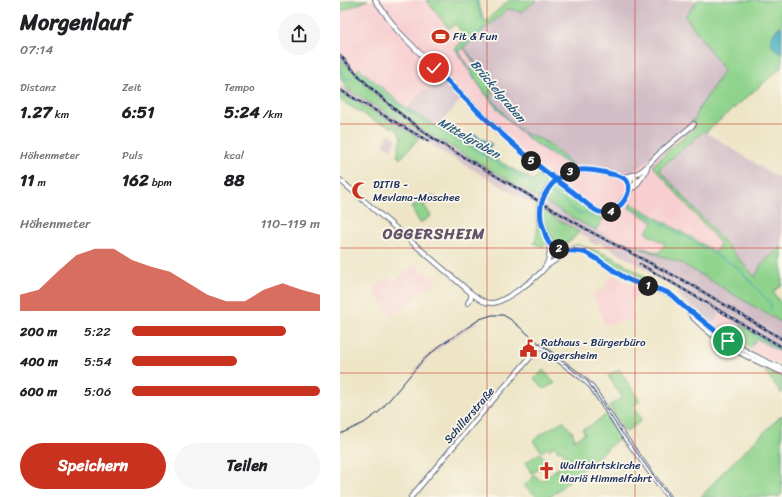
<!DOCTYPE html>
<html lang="de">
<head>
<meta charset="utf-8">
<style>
  :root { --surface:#fff; --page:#f6f6f6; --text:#202124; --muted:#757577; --accent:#c8321e }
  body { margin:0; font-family:Sriracha,sans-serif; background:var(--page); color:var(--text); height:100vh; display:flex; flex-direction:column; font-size:15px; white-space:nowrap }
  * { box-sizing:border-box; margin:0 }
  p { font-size:13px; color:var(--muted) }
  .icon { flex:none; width:22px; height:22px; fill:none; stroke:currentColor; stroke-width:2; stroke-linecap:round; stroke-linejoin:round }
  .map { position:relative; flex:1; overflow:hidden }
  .drawer { display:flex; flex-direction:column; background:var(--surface); width:340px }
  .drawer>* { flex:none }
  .pin { position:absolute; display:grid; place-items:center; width:34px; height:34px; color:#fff; margin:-17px; border:2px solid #fff; border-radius:50%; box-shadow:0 1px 4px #0007 }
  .km { position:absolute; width:20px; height:20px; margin:-10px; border-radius:50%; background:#222; color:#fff; font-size:11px; line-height:20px; text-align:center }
  .round { display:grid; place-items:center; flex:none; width:42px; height:42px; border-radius:21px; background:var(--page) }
  .head { display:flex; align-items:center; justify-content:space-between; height:68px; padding:0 20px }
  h1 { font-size:22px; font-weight:800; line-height:30px }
  .stats { display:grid; grid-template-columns:repeat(3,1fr); gap:6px; height:68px; padding:4px 20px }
  .stats div { display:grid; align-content:center }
  .stats b { font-size:17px; font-weight:800 }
  .stats small { font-size:11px; font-weight:400 }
  .stats p { font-size:11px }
  .chart { height:112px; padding:8px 20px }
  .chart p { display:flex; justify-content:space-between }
  .chart svg { width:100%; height:72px; margin-top:4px; fill:var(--accent); opacity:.7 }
  .button { display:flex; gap:8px; margin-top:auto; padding:8px 20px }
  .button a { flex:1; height:46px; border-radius:24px; background:var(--accent); color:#fff; font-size:16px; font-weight:800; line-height:46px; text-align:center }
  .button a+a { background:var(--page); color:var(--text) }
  ul { padding:0 20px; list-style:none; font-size:13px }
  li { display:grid; grid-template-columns:64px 48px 1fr; align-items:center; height:30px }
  li i { height:10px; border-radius:5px; background:var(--accent) }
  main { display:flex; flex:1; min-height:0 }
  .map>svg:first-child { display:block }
  .built { fill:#f7cfd1 }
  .industrial { fill:#d2bdc6 }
  .green { fill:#8fd38c; stroke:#558175; fill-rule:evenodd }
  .water { fill:#3facbd; stroke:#2d6e8e }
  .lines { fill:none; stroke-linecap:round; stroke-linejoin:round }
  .stream { stroke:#3facbd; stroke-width:1 }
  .minor-casing { stroke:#646f82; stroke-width:6 }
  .minor { stroke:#fff; stroke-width:4 }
  .tram { stroke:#1b2f5e; stroke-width:1 }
  .rail-casing { stroke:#1b2f5e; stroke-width:2.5 }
  .rail { stroke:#fbf7ec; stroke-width:1; stroke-dasharray:3; stroke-linecap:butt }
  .minor-bridge-casing { stroke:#646f82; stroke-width:6; stroke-linecap:butt }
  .minor-bridge { stroke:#fff; stroke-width:4 }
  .route-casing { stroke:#fff; stroke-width:8 }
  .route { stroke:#1a73e8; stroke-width:5 }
  .grid { fill:none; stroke:#c8321e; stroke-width:1; stroke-opacity:0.55 }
  .labels { text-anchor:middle; stroke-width:3.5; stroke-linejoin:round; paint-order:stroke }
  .poi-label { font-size:11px; fill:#1b2f5e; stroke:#fbf7ec; text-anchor:start }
  .street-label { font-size:11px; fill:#1b2f5e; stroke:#fbf7ec }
  .water-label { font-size:12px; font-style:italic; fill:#285b7f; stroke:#fbf7ec }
  .district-label { font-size:15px; font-weight:bold; letter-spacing:1px; fill:#625569; stroke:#fbf7ec }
</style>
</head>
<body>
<main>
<section class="drawer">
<div class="head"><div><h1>Morgenlauf</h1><p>07:14</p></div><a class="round"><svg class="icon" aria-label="share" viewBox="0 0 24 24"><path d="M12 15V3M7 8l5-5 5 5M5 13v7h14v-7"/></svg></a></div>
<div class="stats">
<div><p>Distanz</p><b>1.27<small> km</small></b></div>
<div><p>Zeit</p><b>6:51</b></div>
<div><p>Tempo</p><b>5:24<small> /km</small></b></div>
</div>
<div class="stats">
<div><p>Höhenmeter</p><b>11<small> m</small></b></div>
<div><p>Puls</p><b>162<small> bpm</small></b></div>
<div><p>kcal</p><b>88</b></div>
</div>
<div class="chart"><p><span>Höhenmeter</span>110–119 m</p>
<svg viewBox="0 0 160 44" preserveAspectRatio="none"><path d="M0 44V34L10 31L20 20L30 10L40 6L50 6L60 13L70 17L80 20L90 27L100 34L110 38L120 38L130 31L140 27L150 31L160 34V44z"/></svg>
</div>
<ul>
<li><b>200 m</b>5:22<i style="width:82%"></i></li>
<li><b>400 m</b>5:54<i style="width:56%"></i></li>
<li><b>600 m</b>5:06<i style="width:100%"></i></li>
</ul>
<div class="button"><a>Speichern</a><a>Teilen</a></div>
</section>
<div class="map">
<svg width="442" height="497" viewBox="0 0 442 497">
  <rect width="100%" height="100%" fill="#fbf7ec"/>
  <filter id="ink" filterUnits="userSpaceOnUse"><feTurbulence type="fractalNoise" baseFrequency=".025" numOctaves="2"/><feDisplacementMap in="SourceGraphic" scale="8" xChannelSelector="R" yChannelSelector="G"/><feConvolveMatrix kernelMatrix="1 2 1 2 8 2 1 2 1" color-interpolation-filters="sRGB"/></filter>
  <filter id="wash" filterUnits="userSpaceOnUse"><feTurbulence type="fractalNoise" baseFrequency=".012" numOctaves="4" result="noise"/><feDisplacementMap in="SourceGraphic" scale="16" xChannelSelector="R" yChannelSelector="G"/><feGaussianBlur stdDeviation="0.9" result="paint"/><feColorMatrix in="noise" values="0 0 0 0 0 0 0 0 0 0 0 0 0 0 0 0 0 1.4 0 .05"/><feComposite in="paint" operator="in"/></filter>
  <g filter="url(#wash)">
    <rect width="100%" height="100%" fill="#ede5c6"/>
    <!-- built -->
    <g class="built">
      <path d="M 28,0 L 86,0 L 124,46 L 178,0 L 433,0 L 351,122 L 355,127 L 324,154 L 314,166 L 380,243 L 376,252 L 292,203 L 289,208 L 313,222 L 325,244 L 320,253 L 280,241 L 256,230 L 262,219 L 185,160 L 121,100 L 98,126 L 61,105 L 19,69 L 15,72 L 0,54 L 0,12 Z"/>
      <path d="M 76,264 L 96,282 L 51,316 L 32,289 L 47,277 L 52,283 Z"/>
      <path d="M 272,275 L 283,281 L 313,292 L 290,301 L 294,321 L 279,322 L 264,325 L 260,310 L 253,294 L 257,291 L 267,289 L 264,285 Z"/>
      <path d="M 380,313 L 401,325 L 394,338 L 373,324 Z"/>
      <path d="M 416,339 L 442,353 L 442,366 L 408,350 Z"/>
    </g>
    <!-- industrial -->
    <g class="industrial">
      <path d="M 197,0 L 358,0 L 345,16 L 384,70 L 355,115 L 358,117 L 301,166 L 291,171 L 283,172 L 251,166 L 235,167 L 208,143 L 191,135 L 183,133 L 171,122 L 151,98 L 152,86 L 124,46 L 168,9 L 182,12 Z"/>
      <path d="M 0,54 L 19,76 L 52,106 L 83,130 L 101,142 L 238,221 L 280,241 L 341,263 L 442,323 L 442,349 L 380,313 L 373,324 L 336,294 L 339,289 L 315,274 L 258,242 L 256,245 L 249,241 L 250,239 L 239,232 L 0,92 L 0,85 L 90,138 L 55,112 L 30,90 L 13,73 L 0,57 Z"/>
      <path d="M 99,78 L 121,99 L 98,126 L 67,109 L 84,89 L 87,91 Z"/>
      <path d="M 364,131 L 442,180 L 442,247 L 422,263 L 415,277 L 319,169 Z"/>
      <path d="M 49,134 L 57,139 L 51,149 L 43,145 Z"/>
      <path d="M 137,320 L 138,322 L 102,346 L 89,357 L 77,371 L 75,369 L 88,355 L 101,344 Z"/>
    </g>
    <!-- green -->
    <g class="green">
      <path d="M 10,0 L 28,0 L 0,12 L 0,4 Z"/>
      <path d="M 86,0 L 137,0 L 145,22 L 169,0 L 197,0 L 182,12 L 168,9 L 124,47 L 152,86 L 151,98 L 171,122 L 183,133 L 191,135 L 208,143 L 235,167 L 233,167 C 216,157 197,146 182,133 C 155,111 133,78 115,48 L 121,43 L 118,38 L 123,33 L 115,24 L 109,29 ZM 124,48 L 136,66 L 130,70 L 119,52 Z"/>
      <path d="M 358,0 L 442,0 L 442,26 L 437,28 L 435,49 L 442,53 L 442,67 L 366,132 L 364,131 L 319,169 L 415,277 L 422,263 L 442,247 L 442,285 L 433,292 L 442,305 L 442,323 L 341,263 L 280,241 L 319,253 L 325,244 L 306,233 L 313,222 L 289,208 L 291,203 L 376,252 L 380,243 L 313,166 L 324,154 L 355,127 L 351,122 L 357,117 L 355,115 L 384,70 L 345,16 Z"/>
      <path d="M 0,57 C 28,92 63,119 100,144 L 8,90 L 0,77 Z"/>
      <path d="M 19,68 L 67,109 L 194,181 L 200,172 L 263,219 L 256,230 L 238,221 L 83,130 L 52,106 L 19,76 L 15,72 Z"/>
      <path d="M 0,92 L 79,138 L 60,159 L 57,156 L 61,138 L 58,130 L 52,127 L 33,120 L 0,100 Z"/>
      <path d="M 92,195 L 96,198 L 84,205 L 91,216 L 80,223 L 71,207 Z"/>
      <path d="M 197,207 L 239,232 L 231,241 L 217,247 L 211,237 L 203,247 L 194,243 C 200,232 194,219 197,207 Z"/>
      <path d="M 236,245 C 259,248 297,269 314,285 L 295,279 L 247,250 L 240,248 L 227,248 Z"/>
      <path d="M 401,325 L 442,349 L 442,353 L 417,339 L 410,348 L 394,338 Z"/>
      <path d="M 279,369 L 300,401 L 293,406 L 302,420 L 286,432 L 269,406 L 282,397 L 268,376 Z"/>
      <path d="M 203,370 L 215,383 L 204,389 L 194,379 Z"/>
      <path d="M 424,370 L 442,377 L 442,394 Z"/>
      <path d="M 266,415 L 281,437 L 210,497 L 198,497 L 184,486 L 195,475 L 201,481 L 229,460 L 221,450 L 218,451 L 214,446 L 209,450 L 207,448 L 202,452 L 193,441 L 200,435 L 223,421 L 233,433 L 233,435 L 235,438 L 232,440 L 235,438 L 236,439 L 245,433 L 242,429 L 248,427 Z"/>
      <path d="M 442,415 L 442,493 L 439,497 L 361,497 L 385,470 Z"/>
      <path d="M 200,453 L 207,462 L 192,474 L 185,463 Z"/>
    </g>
    <!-- water -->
    <g class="water">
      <path d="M 442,26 L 442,53 L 435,49 L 430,41 C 433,34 435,29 442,26 Z"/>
      <path d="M 132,133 L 152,144 L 147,152 L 127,141 Z"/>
    </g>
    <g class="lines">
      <!-- stream -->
      <g class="stream">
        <path d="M 136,0 L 142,19"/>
        <path d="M 122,46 L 145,26"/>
        <path d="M 119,49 L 117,50 C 134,78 157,111 181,132 C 197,145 215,156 233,166"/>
        <path d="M 0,70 L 6,79 L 8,79 L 18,73 L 22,74 L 44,95 L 75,116 L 204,190"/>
        <path d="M 141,154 L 146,152"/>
        <path d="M 207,192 L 227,203 L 230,208 L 239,213 L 246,213 L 257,220"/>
        <path d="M 290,206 L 397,267 L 430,303 L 431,310"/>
        <path d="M 414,333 L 414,335 L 442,352"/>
      </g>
    </g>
  </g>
  <g filter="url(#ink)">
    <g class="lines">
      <defs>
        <g id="minor">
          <path d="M 35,0 L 57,30 L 112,86 L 188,158 L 255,210 C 263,214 269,214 276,209 L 295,184 L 296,180 L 294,175"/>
          <path d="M 257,171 C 267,173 279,178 290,176 C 305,173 312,159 323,150 C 333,141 344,133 354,124"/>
          <path d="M 0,180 L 131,293 C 138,298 144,304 153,303 C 164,302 195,279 202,271 C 206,267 208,262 209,257 C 212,244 205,232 201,221"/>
          <path d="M 295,187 L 305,173 L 307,167"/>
          <path d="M 288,192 L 292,175"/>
          <path d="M 209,243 L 215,248 L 222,250"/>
          <path d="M 210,251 L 221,252 L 235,251 L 247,253 L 287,279 L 329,294 L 348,310 L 353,313 C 382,337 407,355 442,368"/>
          <path d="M 205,267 L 226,253"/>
          <path d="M 128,303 L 131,298 L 131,293"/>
          <path d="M 348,310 C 351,317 357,321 362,326 C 386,348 413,360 442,372"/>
          <path d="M 71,497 L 134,422 L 200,346 L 241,377 L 251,386 L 281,432 L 328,497"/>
        </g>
      </defs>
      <!-- minor casing -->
      <use href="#minor" class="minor-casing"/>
      <!-- minor -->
      <use href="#minor" class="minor"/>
      <!-- tram -->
      <path class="tram" d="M 0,434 L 24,423 L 39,412 L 82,361 L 101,345 L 140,319 L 152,315 L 163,315 L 170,319 L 201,345 L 248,382 L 280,430 L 329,497"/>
      <defs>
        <g id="rail">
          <path d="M 0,55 C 29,90 63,118 100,143 L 253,233 L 350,284 L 442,339"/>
          <path d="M 0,90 L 88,141"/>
          <path d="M 300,264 L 442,347"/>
        </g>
      </defs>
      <!-- rail casing -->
      <use href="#rail" class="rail-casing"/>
      <!-- rail -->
      <use href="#rail" class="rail"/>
      <defs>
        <path id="minor-bridge" d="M 201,221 C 194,186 226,166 257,171"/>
      </defs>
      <!-- minor-bridge casing -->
      <use href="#minor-bridge" class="minor-bridge-casing"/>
      <!-- minor-bridge -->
      <use href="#minor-bridge" class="minor-bridge"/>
    </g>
  </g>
  <g class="lines" filter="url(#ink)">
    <defs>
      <path id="route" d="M 94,68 C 137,111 181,155 231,191 C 239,197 246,204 255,210 C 273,222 297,192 286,180 C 282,175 274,175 267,173 C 258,171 249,169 240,170 C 214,173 195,198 202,224 C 204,229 206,239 209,243 C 219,255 235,248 246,253 C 261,260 273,271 287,279 C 300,286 317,287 330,294 C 338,300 344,309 353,313 L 388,341"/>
    </defs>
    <!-- route casing -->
    <use href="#route" class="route-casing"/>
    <!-- route -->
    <use href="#route" class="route"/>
  </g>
  <!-- grid -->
  <path class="grid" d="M 147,0 L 147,497M 295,0 L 295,497M 0,124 L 442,124M 0,248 L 442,248M 0,373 L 442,373"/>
  <!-- icons -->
  <defs>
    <symbol id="stadium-bare" viewBox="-9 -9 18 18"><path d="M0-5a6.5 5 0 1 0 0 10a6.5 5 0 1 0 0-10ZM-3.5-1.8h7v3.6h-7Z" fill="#c8321e" stroke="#fbf7ec" stroke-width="2.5" paint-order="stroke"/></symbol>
    <symbol id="mosque-bare" viewBox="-9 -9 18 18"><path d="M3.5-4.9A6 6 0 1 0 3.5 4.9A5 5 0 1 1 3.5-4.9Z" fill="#c8321e" stroke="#fbf7ec" stroke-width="2.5" paint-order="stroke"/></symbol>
    <symbol id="civic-bare" viewBox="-9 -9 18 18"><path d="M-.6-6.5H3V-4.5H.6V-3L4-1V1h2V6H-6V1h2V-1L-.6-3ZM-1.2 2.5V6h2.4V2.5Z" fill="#c8321e" stroke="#fbf7ec" stroke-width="2.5" paint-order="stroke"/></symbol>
    <symbol id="church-bare" viewBox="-9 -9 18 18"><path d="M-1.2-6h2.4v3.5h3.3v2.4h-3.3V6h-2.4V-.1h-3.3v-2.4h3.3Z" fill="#c8321e" stroke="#fbf7ec" stroke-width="2.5" paint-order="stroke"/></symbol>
  </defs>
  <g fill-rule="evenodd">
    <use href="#stadium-bare" x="88" y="24" width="25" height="25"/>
    <use href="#mosque-bare" x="8" y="178" width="25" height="25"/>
    <use href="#civic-bare" x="176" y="336" width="25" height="25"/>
    <use href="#church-bare" x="194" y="458" width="25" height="25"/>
  </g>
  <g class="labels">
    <!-- poi labels -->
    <g class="poi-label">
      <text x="113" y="40">Fit &amp; Fun</text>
      <text x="33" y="188">DITIB -<tspan x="33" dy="13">Mevlana-Moschee</tspan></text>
      <text x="201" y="346">Rathaus - Bürgerbüro<tspan x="201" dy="13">Oggersheim</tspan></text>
      <text x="220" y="469">Wallfahrtskirche<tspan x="220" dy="13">Mariä Himmelfahrt</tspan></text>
    </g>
    <!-- street labels -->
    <g class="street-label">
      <text transform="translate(129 415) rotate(-49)" y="4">Schillerstraße</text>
    </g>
    <!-- water labels -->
    <g class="water-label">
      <text transform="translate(158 91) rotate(50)" y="4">Brückelgraben</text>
      <text transform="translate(129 138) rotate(30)" y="4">Mittelgraben</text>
    </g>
    <!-- district labels -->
    <g class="district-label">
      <text x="94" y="239">OGGERSHEIM</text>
    </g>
  </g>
</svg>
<div class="pin" style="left:388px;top:341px;background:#1e9e55"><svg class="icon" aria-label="arrive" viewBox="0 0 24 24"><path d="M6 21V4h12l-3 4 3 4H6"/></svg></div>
<div class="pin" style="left:94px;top:68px;background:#d93025"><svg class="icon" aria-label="check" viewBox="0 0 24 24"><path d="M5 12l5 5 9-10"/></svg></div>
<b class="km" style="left:308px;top:286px">1</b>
<b class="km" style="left:219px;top:249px">2</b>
<b class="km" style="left:230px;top:172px">3</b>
<b class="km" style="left:271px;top:212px">4</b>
<b class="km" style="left:191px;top:161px">5</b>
</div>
</main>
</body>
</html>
